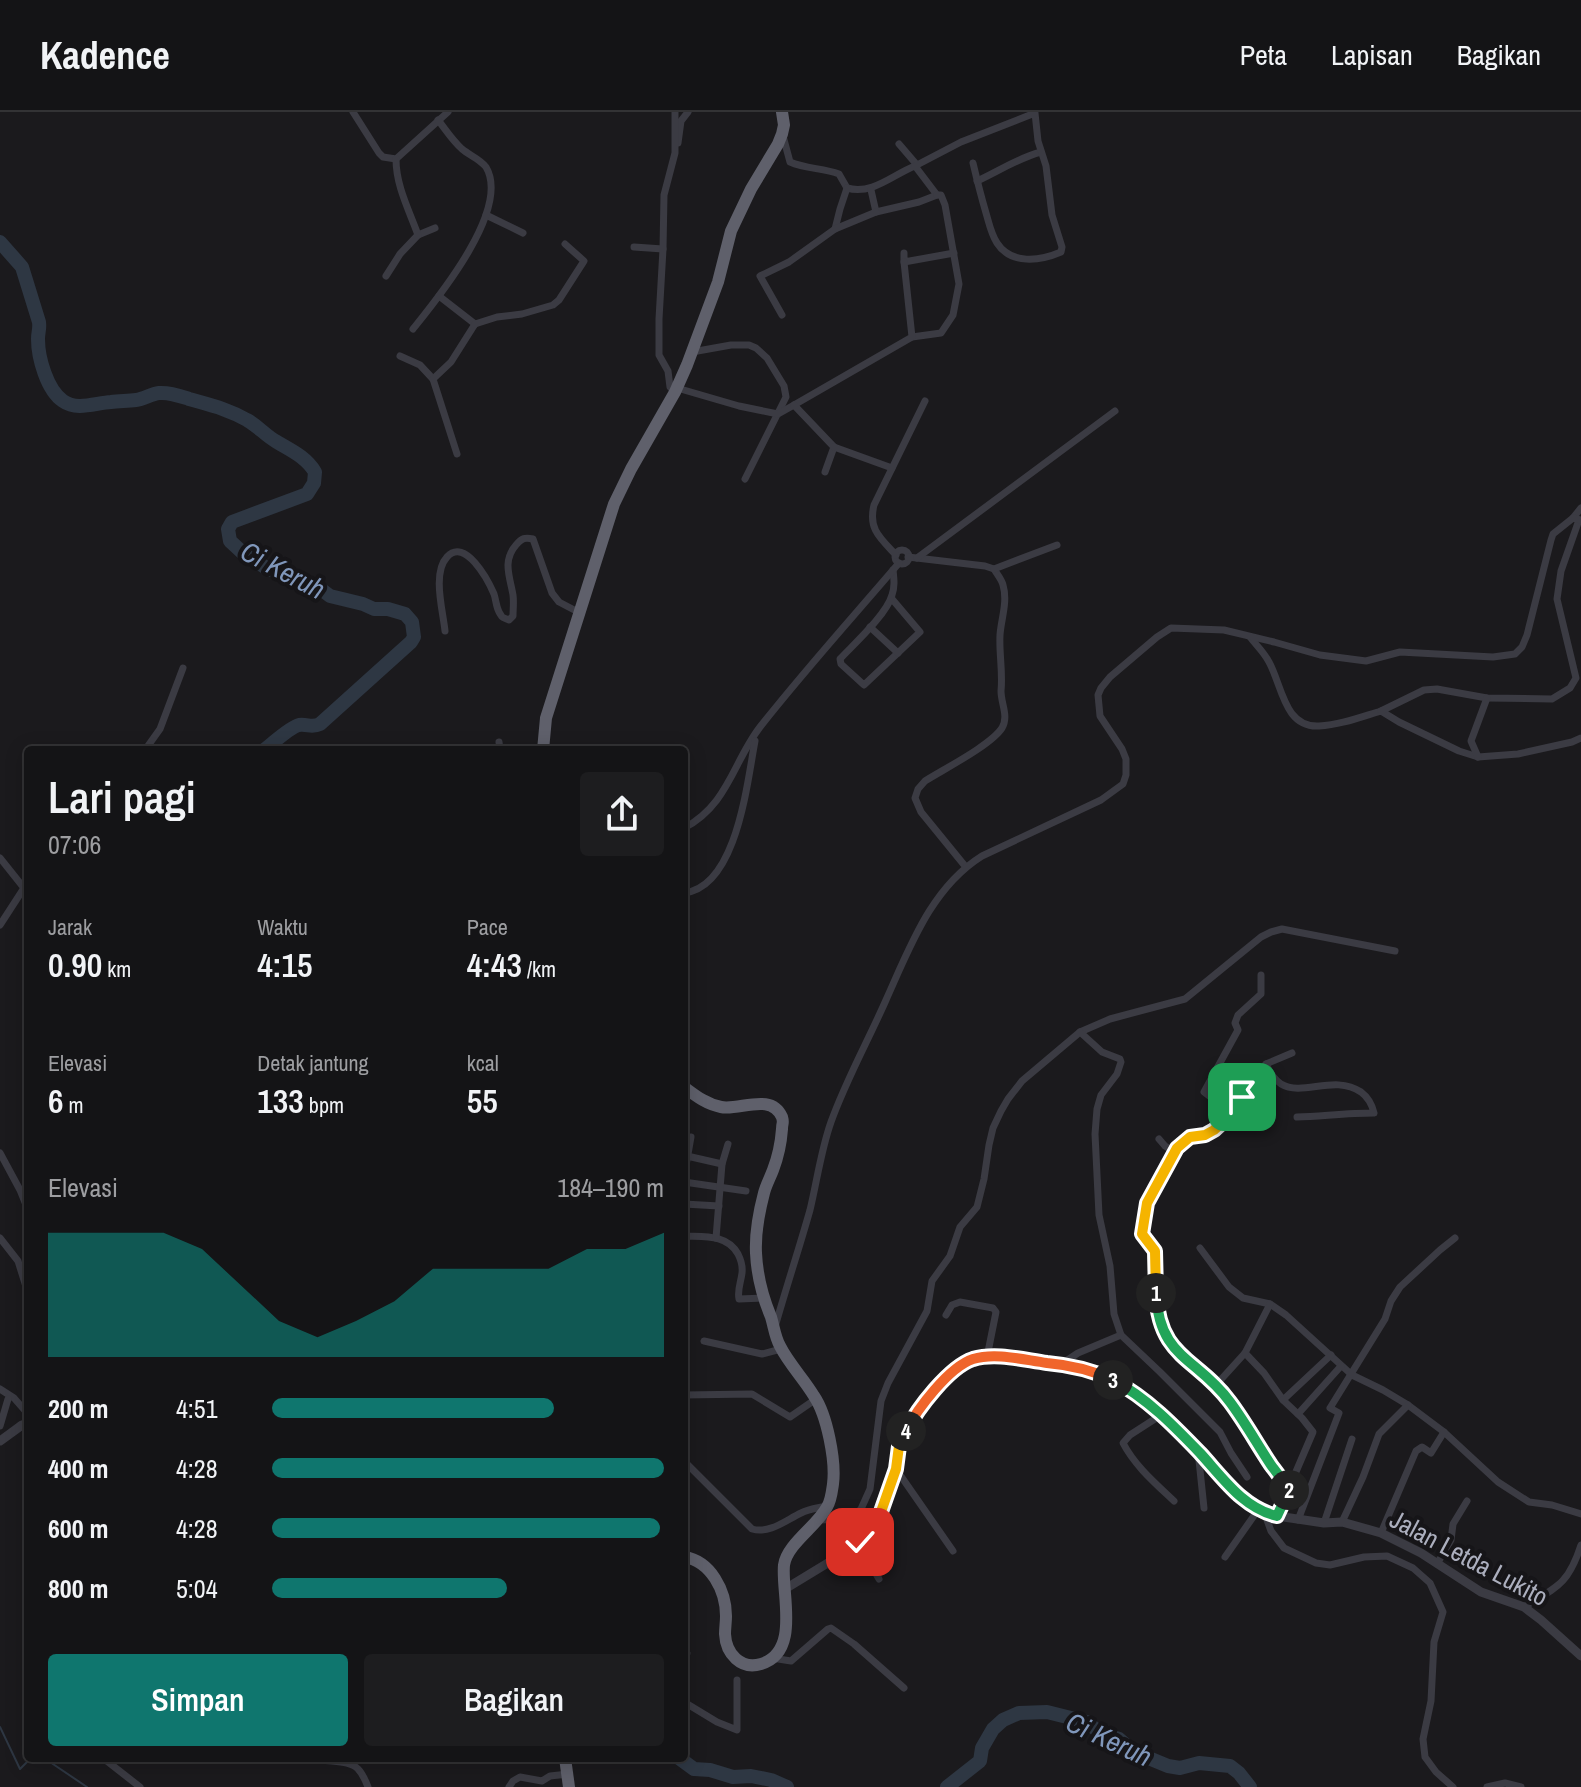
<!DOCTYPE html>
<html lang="id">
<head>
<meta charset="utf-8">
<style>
  :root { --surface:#141416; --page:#1d1d1f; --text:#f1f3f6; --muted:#9d9ea1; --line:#333335; --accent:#0f766e }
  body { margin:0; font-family:"Archivo Narrow",sans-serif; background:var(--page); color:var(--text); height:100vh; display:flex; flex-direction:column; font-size:30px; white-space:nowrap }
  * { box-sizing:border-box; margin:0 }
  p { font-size:26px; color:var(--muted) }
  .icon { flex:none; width:44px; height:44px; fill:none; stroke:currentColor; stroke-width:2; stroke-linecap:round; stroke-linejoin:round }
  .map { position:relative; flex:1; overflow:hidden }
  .details { position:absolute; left:24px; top:634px; width:664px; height:1016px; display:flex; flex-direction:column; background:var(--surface); border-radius:8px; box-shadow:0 4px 20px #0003,0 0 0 2px var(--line) }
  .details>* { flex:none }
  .pin { position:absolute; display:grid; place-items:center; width:68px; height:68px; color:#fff; margin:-34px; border-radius:16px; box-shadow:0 4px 12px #0006 }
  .km { position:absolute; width:40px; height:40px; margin:-20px; border-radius:50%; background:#222; color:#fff; font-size:22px; line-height:40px; text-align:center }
  .round { display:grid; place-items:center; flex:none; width:84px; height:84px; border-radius:8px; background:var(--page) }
  .overview { display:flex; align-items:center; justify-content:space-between; height:136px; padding:0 24px }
  h1 { font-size:44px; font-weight:600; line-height:60px }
  .figures { display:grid; grid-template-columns:repeat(3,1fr); gap:12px; height:136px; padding:8px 24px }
  .figures div { display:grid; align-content:center }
  .figures b { font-size:34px; font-weight:600 }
  .figures small { font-size:22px; font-weight:400 }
  .figures p { font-size:22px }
  .chart { height:224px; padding:16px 24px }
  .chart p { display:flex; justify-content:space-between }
  .chart svg { width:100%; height:144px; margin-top:8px; fill:var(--accent); opacity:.7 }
  .action { display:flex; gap:16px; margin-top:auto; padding:16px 24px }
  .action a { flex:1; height:92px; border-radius:8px; background:var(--accent); color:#fff; font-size:32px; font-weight:600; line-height:92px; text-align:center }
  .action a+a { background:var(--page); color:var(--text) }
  ul { padding:0 24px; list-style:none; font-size:26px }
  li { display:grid; grid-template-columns:128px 96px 1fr; align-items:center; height:60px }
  li i { height:20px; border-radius:10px; background:var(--accent) }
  header { display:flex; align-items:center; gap:48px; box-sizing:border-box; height:112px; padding:0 40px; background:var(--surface); border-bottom:2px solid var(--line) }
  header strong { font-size:38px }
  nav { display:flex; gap:44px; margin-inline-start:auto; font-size:28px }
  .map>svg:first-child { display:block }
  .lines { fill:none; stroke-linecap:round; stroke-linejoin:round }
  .stream { stroke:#2e3743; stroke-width:2 }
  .river { stroke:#2e3743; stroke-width:14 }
  .minor { stroke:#3b3b43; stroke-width:7 }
  .tertiary { stroke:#3b3b43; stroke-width:9 }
  .trunk { stroke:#5f606b; stroke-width:12 }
  .split-1-casing { stroke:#fff; stroke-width:16 }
  .split-2-casing { stroke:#fff; stroke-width:16 }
  .split-3-casing { stroke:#fff; stroke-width:16 }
  .split-4-casing { stroke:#fff; stroke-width:16 }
  .split-5-casing { stroke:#fff; stroke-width:16 }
  .split-1 { stroke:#f5b400; stroke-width:10 }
  .split-2 { stroke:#22a559; stroke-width:10 }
  .split-3 { stroke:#22a559; stroke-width:10 }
  .split-4 { stroke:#f0652b; stroke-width:10 }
  .split-5 { stroke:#f5b400; stroke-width:10 }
  .labels { text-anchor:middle; stroke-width:8; stroke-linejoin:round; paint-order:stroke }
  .street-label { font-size:26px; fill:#acafbe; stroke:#161518 }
  .water-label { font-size:28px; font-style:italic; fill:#8097bb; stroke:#161518 }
</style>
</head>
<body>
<header>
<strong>Kadence</strong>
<nav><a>Peta</a><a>Lapisan</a><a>Bagikan</a></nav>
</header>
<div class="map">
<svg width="1581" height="1675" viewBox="0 0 1581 1675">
  <rect width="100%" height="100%" fill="#1b1a1d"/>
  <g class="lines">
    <!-- stream -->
    <g class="stream">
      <path d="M 0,1615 L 20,1657 L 31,1646"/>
      <path d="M 44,1646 L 87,1675"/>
    </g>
    <!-- river -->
    <g class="river">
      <path d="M 0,130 L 22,155 L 39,210 C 40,217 38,220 38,227 C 38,246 47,278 63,289 C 77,299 95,291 111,290 C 119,289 127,289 136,288 C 144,287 151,282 159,281 C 170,280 180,284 189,287 C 210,293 228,297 247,308 C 258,314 266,324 277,330 C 292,339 306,345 315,360 L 314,371 L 307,382 L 232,410 L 228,417 L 230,429 L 243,441 L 268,457 L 278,460 L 287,466 L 318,475 L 330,484 L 363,492 L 374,497 L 388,497 L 405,502 L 412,510 L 414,525 L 411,530 L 320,612 C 312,616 308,612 299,613 C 290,615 272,632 264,638"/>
      <path d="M 679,1646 L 694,1657 L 710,1658 L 733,1665 L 751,1664 L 771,1668 L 787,1675"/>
      <path d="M 947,1675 L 980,1649 L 982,1636 L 993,1617 L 1003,1608 L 1019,1601 L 1047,1600 L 1087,1610 L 1100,1621 L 1119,1627 L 1134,1640 L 1168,1654 L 1180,1656 L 1199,1651 L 1230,1654 L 1239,1661 L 1250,1675"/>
    </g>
    <!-- minor -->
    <g class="minor">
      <path d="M 353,0 L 379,41 L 383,45 L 396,47 L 448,0"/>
      <path d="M 783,24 L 790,50 C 806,57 823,56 839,62 L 847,76"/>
      <path d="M 678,31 L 681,9 L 688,0"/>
      <path d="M 899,32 L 917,53"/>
      <path d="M 977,69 C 999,59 1018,46 1041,40"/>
      <path d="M 847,76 C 873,83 892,63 915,54"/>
      <path d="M 871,78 L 876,100 L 919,90 L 937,83 L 915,54 L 961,30 L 1035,1 L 1038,29 L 1046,54 L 1052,103 L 1062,135 L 1061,140 C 1040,149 1011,153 997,131 C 991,122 989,111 986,101 C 981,84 977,68 973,51"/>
      <path d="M 486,103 L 523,121"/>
      <path d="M 835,117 L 840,97 L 847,76"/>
      <path d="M 418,123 L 435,116"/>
      <path d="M 634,135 L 663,137"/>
      <path d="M 904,141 L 904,150 L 954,141"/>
      <path d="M 386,164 L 400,142 L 418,123 C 409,98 396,74 396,47"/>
      <path d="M 439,184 L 475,212"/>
      <path d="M 782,203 L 760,164 L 789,150 L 835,117 L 876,100"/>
      <path d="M 413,217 C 438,186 511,97 486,55 C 480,47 469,43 462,37 C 452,28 446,18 438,8"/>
      <path d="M 912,225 L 941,221 L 953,203 L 959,172 L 945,93 L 941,83 L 937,83"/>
      <path d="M 692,240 L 731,233 L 749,233 L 756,236 L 767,246 L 784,274 L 786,285 L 745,367"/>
      <path d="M 400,244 L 420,253 L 433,267"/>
      <path d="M 677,276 L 739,294 L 778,302 L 794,293 L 912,225 L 904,150"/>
      <path d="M 675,280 L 670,275 L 668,259 L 659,243 L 659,207 L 663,137 L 664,83 L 675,41 L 675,0"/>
      <path d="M 794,293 L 834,335 L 825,360"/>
      <path d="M 834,335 L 892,356"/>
      <path d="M 457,342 L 433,267 L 451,250 L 475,212 L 497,205 L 522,202 L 553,193 L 559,188 L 584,149 L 565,132"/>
      <path d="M 1573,406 L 1581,396"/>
      <circle cx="902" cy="445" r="7"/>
      <path d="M 896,443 C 880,426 868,417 874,393 L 925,289"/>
      <path d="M 908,445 L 985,454 L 994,457 C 997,462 1002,468 1003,473 C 1008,490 1001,507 1000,523 C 999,542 1003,560 1001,579 C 1001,592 1009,604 1002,616 C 991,633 944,657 925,669 L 918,677 L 915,686 L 921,700 L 965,754"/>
      <path d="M 917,446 L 1115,299"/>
      <path d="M 994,457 L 1057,433"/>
      <path d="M 892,487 L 920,520 L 864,573 L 841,552 L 840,547 C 854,532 887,502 892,483 C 895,474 894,467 893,458"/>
      <path d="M 870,515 L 898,541"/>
      <path d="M 445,519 C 443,499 432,461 447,445 C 465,425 488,468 494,482 C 496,488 496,494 499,500 C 503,507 502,505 509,508 L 513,504 C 513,497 514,490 513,483 C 510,465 502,449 516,433 C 522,426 525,425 533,427 L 552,481 L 559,490 L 580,501"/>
      <path d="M 1250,525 C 1256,533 1264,540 1269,550 C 1282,573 1284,616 1319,614 C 1340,613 1361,605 1381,599 L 1399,610 L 1459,639 L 1478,645 L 1518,642 L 1572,630 L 1581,626"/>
      <path d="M 1381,599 L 1424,578 L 1437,577 L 1487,586 L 1552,587 L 1570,576 L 1576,566 L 1557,487 L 1561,459 L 1579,408"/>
      <path d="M 499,630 L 500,638"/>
      <path d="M 145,638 L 160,617 L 183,556"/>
      <path d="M 1478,645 L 1471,629 L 1487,586"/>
      <path d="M 684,716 C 728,693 733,650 760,615 C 804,559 852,506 899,451"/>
      <path d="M 0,746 L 24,776"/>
      <path d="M 684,781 C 737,775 747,671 755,629"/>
      <path d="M 0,813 L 24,776 L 28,774"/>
      <path d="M 1080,920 L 1110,907 L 1185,887 L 1261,825 L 1271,820 L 1282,817 L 1395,839"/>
      <path d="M 1266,952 C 1269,959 1274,967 1281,972 C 1303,985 1334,962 1361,980 C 1369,986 1372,992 1374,1001 C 1348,1001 1323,1004 1297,1005"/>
      <path d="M 1230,1000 L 1204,980 L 1238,918 L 1235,911 L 1238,903 L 1261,882 L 1261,863"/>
      <path d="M 1159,1027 L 1165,1034 L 1175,1040 L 1157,1069 L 1147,1091 L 1142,1122 L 1145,1128 L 1155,1139 C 1157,1164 1151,1194 1163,1218 C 1177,1249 1211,1263 1230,1290 C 1251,1318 1268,1349 1289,1377"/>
      <path d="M 1175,1040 L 1177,1036 L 1190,1025 L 1205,1023 L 1223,1010 L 1266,952 L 1292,941"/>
      <path d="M 0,1041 L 20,1078 L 28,1098"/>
      <path d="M 687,1044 L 722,1052"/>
      <path d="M 684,1065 L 691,1025"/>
      <path d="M 684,1070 L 746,1079"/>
      <path d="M 684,1092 L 719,1094"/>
      <path d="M 684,1124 C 704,1125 727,1122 738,1142 C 741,1148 743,1153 742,1161 C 741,1170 737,1178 739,1187 L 765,1186"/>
      <path d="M 0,1126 L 18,1149 L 28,1181"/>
      <path d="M 716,1126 L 722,1052 L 728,1032"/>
      <path d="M 1200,1136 L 1229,1175 L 1243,1186 L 1270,1192 L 1286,1203 L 1352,1263 L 1383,1278 L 1408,1293 L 1444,1320 L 1498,1370 L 1529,1390 L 1552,1393 L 1581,1402"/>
      <path d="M 946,1203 L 952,1193 L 960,1190 L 993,1196 L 996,1200 L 987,1245"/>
      <path d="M 775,1215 C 786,1176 799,1137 810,1098 C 817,1069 821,1038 831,1010 C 846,968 868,929 886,888 C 910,835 931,776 982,744 L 1101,688 L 1123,672 L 1126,663 L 1126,647 L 1122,637 L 1100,604 L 1098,583 L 1101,576 L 1110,565 L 1157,525 L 1171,516 L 1224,518 L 1274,530 L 1320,543 L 1366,549 L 1400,540 L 1493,545 L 1515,542 L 1522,535 L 1527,523 L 1551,428 L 1553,422 L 1573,406 L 1581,408"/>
      <path d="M 704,1229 L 762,1242 L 781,1237"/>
      <path d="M 1245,1241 L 1264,1261 L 1283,1288 L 1331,1243"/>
      <path d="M 1063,1251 L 1078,1241 L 1121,1223"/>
      <path d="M 1216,1273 L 1245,1241 L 1270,1192"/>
      <path d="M 0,1277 L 14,1286 L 28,1302"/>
      <path d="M 684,1283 L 752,1282 L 790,1305 L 816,1287"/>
      <path d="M 1298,1302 L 1341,1254"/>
      <path d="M 1161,1303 L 1130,1323 L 1123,1331 C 1135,1354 1155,1371 1174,1389"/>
      <path d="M 0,1314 L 8,1287"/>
      <path d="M 1198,1339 L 1204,1396"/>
      <path d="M 684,1349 L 752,1417 C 770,1422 786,1408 801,1401 C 809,1397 818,1396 826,1394"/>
      <path d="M 896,1357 L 953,1439"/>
      <path d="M 1268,1402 L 1267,1408 L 1271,1419 L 1284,1436 L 1316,1451 L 1330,1453 L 1364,1445 L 1387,1444 L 1413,1456 L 1430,1471 L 1443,1500 L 1434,1530 L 1431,1589 L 1423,1627 L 1425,1645 L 1436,1660 L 1453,1675"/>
      <path d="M 1277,1404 L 1313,1320 L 1302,1306 L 1283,1288"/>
      <path d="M 818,1408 L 851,1407 L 861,1397 L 870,1377 L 881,1289 L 888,1271 L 927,1199 L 932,1169 L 950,1144 L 960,1115 L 977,1095 L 984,1067 L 989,1033 L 993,1016 L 1001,999 L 1008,987 L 1022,969 L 1080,920 L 1102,940 L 1120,947 L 1121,950 L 1117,962 L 1101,983 L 1097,997 L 1095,1022 L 1099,1103 L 1110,1154 L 1114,1202 L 1121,1223 L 1160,1260 L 1220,1320 L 1231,1341 L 1247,1365"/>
      <path d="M 1298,1408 L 1339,1301 L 1330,1296 L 1385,1207 L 1391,1189 L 1400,1175 L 1440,1138 L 1455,1126"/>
      <path d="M 1342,1410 L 1363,1365 L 1379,1322 L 1408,1293"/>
      <path d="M 1324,1411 L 1352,1327"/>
      <path d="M 1381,1421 L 1416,1339 L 1422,1335 L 1431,1341 L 1444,1320"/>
      <path d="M 859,1432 L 879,1467"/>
      <path d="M 1225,1445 L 1258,1398"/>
      <path d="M 1437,1452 L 1451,1428 L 1453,1412 L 1467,1389"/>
      <path d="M 26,1457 L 28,1426"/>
      <path d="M 1524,1495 C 1557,1475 1568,1473 1581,1433"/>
      <path d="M 684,1537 L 687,1541 L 684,1552"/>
      <path d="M 772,1546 L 791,1549 L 828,1517 L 831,1516 L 854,1532 L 904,1576"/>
      <path d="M 684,1590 L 717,1610 L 737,1618 L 737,1568"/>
      <path d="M 103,1646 L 140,1675"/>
      <path d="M 314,1646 C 326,1651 349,1647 358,1657 C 363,1662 366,1670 368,1675"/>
      <path d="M 509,1675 L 513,1669 L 520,1665 L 542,1669 L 550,1664 L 568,1662"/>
      <path d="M 1487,1675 L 1505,1671 L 1521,1675"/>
    </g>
    <!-- tertiary -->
    <g class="tertiary">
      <path d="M 0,1329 L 22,1313 L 28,1311"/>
      <path d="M 785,1477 L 859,1432 L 869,1424 L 876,1414 L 896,1357 L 899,1334 L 909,1313 L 942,1269 L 953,1258 L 972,1248 L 987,1245 L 1037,1248 C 1045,1251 1053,1250 1061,1251 C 1076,1253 1095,1260 1109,1266 C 1163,1291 1204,1349 1246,1390 L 1258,1398 L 1277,1404 L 1324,1411 L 1342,1410 L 1381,1421 L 1421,1441 L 1481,1480 L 1524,1495 L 1541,1508 L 1581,1544"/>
    </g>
    <!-- trunk -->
    <g class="trunk">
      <path d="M 543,638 L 546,606 L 614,392 L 631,357 L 675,280 L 687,253 L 718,170 L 731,119 L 751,77 L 778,32 L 782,22 L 784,13 L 782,0"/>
      <path d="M 684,975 C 696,984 706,992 721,995 C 739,999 771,980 782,1005 C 784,1012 782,1010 782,1017 C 781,1031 778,1045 773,1058 C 770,1066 766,1073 764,1081 C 759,1100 755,1121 756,1141 C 757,1162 763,1186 771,1205 C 774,1215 775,1225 780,1234 C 789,1252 804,1267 814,1284 C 827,1303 836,1349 833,1372 C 832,1379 831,1389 827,1395 C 817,1414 787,1432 784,1453 C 781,1481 801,1540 761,1552 C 741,1558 726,1542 725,1522 C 725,1516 726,1510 726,1504 C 726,1479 711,1449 684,1445"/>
      <path d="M 565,1646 L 569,1675"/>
    </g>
  </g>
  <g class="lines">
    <defs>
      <path id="split-1" d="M 1156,1181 L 1155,1139 L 1142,1122 L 1147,1091 L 1177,1036 L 1190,1025 L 1205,1023 L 1214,1018 L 1227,1006 L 1242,985"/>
      <path id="split-2" d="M 1156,1181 C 1159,1247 1197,1245 1230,1290 C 1245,1310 1257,1332 1271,1353 C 1277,1361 1284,1370 1289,1378"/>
      <path id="split-3" d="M 1113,1268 C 1147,1286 1174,1314 1200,1341 C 1223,1366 1243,1396 1277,1404 L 1289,1378"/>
      <path id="split-4" d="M 906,1319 C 917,1297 949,1255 973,1247 C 996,1240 1024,1248 1047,1251 C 1070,1253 1092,1258 1113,1268"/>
      <path id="split-5" d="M 860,1430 L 869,1424 L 876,1414 L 896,1357 L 899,1334 L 906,1319"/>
    </defs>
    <!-- split-1 casing -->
    <use href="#split-1" class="split-1-casing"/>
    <!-- split-2 casing -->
    <use href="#split-2" class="split-2-casing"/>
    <!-- split-3 casing -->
    <use href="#split-3" class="split-3-casing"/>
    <!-- split-4 casing -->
    <use href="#split-4" class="split-4-casing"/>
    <!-- split-5 casing -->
    <use href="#split-5" class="split-5-casing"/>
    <!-- split-1 -->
    <use href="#split-1" class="split-1"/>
    <!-- split-2 -->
    <use href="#split-2" class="split-2"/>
    <!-- split-3 -->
    <use href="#split-3" class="split-3"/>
    <!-- split-4 -->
    <use href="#split-4" class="split-4"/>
    <!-- split-5 -->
    <use href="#split-5" class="split-5"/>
  </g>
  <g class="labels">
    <!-- street labels -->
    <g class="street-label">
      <text transform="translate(1469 1446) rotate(28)" y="9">Jalan Letda Lukito</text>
    </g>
    <!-- water labels -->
    <g class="water-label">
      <text transform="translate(283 458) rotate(28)" y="10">Ci Keruh</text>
      <text transform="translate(1109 1627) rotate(25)" y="10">Ci Keruh</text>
    </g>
  </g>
</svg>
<div class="pin" style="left:1242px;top:985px;background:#1e9e55"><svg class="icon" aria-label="arrive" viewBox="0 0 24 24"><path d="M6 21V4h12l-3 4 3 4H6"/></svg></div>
<div class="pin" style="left:860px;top:1430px;background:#d93025"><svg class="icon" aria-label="check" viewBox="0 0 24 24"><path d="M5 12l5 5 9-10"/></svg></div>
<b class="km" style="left:1156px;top:1181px">1</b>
<b class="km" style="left:1289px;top:1378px">2</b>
<b class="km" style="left:1113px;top:1268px">3</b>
<b class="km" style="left:906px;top:1319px">4</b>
<section class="details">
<div class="overview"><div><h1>Lari pagi</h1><p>07:06</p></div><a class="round"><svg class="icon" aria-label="share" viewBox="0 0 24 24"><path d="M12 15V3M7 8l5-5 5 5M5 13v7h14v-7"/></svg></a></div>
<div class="figures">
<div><p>Jarak</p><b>0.90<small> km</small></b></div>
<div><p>Waktu</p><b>4:15</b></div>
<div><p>Pace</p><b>4:43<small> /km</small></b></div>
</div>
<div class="figures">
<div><p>Elevasi</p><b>6<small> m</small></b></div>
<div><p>Detak jantung</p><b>133<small> bpm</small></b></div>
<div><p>kcal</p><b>55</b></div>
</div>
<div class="chart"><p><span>Elevasi</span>184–190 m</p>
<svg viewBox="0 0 160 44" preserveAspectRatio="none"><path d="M0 44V6L10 6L20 6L30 6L40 11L50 22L60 33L70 38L80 33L90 27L100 17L110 17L120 17L130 17L140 11L150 11L160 6V44z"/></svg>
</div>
<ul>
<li><b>200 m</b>4:51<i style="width:72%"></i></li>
<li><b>400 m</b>4:28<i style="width:100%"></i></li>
<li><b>600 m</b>4:28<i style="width:99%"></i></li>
<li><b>800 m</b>5:04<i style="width:60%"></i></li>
</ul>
<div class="action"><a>Simpan</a><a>Bagikan</a></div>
</section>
</div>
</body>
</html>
